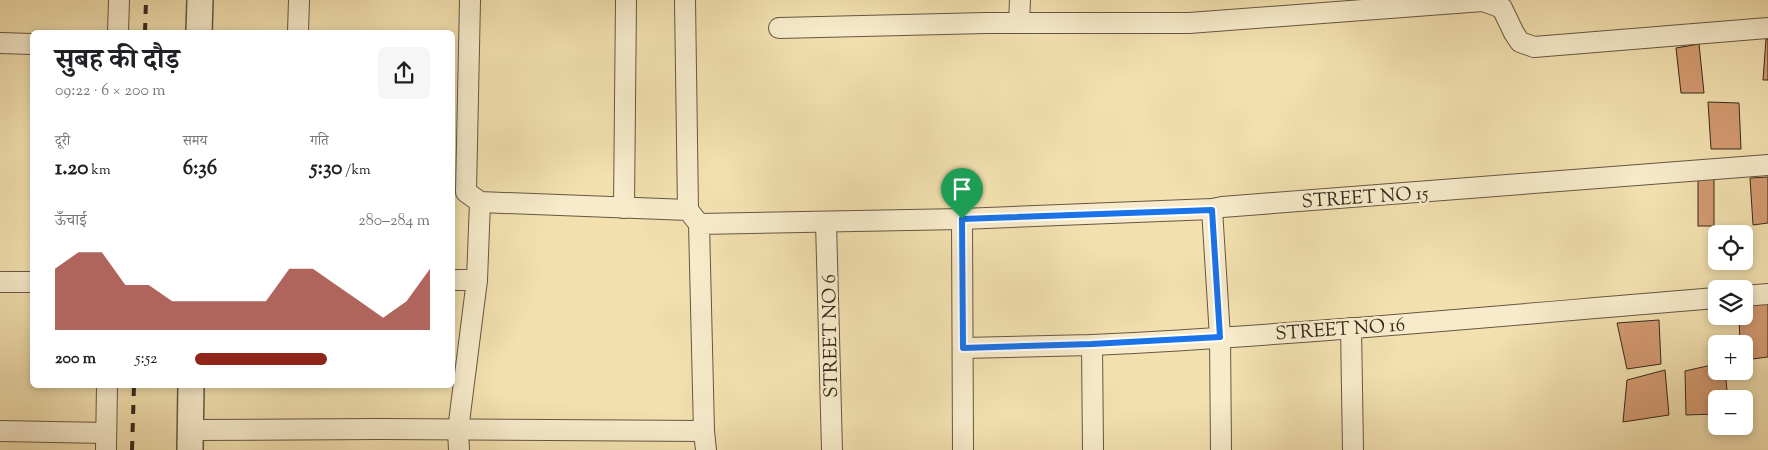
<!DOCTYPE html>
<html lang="hi">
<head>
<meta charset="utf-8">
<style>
  :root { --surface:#fff; --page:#f6f6f6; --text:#202124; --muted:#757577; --accent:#8f2418 }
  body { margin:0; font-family:"Sorts Mill Goudy","Noto Serif Devanagari",serif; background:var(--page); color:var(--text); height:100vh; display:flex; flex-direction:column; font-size:19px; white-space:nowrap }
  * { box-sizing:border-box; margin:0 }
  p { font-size:16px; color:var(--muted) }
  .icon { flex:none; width:28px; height:28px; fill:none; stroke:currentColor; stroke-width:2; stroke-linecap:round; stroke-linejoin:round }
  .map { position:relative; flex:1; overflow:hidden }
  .drawer { position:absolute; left:30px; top:30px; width:425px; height:358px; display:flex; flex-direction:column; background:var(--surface); border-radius:8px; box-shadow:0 2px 8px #0003 }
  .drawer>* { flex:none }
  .controls { position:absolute; left:1708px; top:225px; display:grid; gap:10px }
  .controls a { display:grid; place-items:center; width:45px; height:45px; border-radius:8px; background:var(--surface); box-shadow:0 2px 8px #0003; font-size:25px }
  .pin { position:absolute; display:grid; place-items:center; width:42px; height:42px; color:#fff; margin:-51px -21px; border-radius:50% 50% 50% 0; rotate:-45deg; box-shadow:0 0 5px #0007 }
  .pin .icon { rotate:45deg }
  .round { display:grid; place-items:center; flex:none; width:52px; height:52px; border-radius:8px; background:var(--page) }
  .headline { display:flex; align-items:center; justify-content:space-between; height:85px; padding:0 25px }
  h1 { font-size:28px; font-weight:700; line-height:38px }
  .stats { display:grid; grid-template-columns:repeat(3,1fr); gap:8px; height:85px; padding:5px 25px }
  .stats div { display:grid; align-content:center }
  .stats b { font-size:21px; font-weight:700 }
  .stats small { font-size:14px; font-weight:400 }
  .stats p { font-size:14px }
  .chart { height:140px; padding:10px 25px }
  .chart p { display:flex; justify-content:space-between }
  .chart svg { width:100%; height:90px; margin-top:5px; fill:var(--accent); opacity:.7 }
  ul { padding:0 25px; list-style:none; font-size:16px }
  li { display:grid; grid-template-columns:80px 60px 1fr; align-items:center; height:38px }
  li i { height:12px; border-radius:6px; background:var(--accent) }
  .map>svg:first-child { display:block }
  .building { fill:#d49a71; stroke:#37291d }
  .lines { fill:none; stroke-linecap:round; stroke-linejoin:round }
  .minor-casing { stroke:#665742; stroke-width:22 }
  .tertiary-casing { stroke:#665742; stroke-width:28 }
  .minor { stroke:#f7ebcb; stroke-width:20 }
  .tertiary { stroke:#f7ebcb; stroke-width:25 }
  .rail { stroke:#37291d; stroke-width:4; stroke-dasharray:9 9; stroke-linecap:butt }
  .route-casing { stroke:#fff; stroke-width:10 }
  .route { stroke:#1a73e8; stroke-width:6 }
  .labels { text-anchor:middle; stroke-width:5; stroke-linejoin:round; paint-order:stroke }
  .street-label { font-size:19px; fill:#37291d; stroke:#f7ebcb }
</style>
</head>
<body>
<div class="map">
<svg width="1768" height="450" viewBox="0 0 1768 450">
  <rect width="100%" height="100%" fill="#f2e0af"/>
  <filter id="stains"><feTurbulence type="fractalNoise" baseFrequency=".004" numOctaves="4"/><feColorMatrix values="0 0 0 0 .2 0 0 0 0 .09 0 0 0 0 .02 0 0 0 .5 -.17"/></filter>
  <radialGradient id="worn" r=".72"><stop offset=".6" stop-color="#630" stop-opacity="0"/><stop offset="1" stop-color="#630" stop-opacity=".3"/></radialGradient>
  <!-- building -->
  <g class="building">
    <path d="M 1766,39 L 1768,39 L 1768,80 L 1763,80 Z"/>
    <path d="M 1699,44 L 1704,93 L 1681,93 L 1676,48 Z"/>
    <path d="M 1708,102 L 1739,103 L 1741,149 L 1711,149 Z"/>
    <path d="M 1768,177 L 1768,223 L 1753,225 L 1750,178 Z"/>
    <rect x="1698" y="179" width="16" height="47"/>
    <path d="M 1768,303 L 1768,357 L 1744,360 L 1744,344 L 1740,344 L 1739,316 L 1744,316 L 1744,304 Z"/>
    <path d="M 1659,320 L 1661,364 L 1627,369 L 1617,323 Z"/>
    <path d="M 1716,364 L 1716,371 L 1725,371 L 1728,399 L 1716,399 L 1716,414 L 1686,415 L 1685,371 Z"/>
    <path d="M 1665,370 L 1669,415 L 1623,422 L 1627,380 Z"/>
  </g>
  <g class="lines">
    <defs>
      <g id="minor">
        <path d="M 470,0 L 466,192 L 480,202 L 688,210 L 699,224"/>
        <path d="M 685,0 L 688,210"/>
        <path d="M 1019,23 L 1020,0"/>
        <path d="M 779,28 L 986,23 L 1189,23 L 1483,1 L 1502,8 L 1514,33 L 1520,42 L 1534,47 L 1768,28"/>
        <path d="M 118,32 L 119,0"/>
        <path d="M 298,32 L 299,0"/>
        <path d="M 0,43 L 32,44"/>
        <path d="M 624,208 L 626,0"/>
        <path d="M 1212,209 L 1220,337 L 1221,450"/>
        <path d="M 962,219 L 963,450"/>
        <path d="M 826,222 L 832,450"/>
        <path d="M 452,280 L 477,280"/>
        <path d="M 0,282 L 32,282"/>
        <path d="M 1744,296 L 1768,294"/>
        <path d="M 1351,328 L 1353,450"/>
        <path d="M 1092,345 L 1093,450"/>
        <path d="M 963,348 C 1006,347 1049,346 1092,345 C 1300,335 1508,315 1716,298"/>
        <path d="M 190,430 L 380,429 L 704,431 L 699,224 L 962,219 L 1212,209 L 1222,207 L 1768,165"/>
        <path d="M 0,431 L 106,433"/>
        <path d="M 704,431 L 706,450"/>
        <path d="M 106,450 L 107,385"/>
        <path d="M 459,450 L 458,430 L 477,280 L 480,202"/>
      </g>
      <g id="tertiary">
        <path d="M 199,32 L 200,0"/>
        <path d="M 190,450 L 191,385"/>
      </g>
    </defs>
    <!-- minor casing -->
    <use href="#minor" class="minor-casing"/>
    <!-- tertiary casing -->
    <use href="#tertiary" class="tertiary-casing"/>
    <!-- minor -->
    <use href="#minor" class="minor"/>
    <!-- tertiary -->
    <use href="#tertiary" class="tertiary"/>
    <!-- rail -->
    <g class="rail">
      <path d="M 145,32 L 146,0"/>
      <path d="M 132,450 L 134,385"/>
    </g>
  </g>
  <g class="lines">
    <defs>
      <path id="route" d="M 1212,210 L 1220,337 L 1092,344 L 963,348 L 962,219 Z"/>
    </defs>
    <!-- route casing -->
    <use href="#route" class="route-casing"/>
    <!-- route -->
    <use href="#route" class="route"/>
  </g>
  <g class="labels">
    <!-- street labels -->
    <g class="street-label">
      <text transform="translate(1365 196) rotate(-4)" y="7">STREET NO 15</text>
      <text transform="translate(1340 328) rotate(-4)" y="7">STREET NO 16</text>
      <text transform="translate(829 336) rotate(-91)" y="7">STREET NO 6</text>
    </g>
  </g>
  <rect width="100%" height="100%" filter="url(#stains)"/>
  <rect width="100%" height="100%" fill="url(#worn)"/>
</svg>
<div class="controls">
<a><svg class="icon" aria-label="locate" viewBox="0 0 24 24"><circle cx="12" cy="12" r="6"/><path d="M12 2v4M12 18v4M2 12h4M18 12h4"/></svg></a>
<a><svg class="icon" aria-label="layers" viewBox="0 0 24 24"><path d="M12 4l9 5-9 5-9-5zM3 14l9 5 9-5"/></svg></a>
<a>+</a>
<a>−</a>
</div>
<div class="pin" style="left:962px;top:219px;background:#1e9e55"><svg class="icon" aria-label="arrive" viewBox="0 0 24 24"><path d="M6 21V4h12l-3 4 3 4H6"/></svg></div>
<section class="drawer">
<div class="headline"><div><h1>सुबह की दौड़</h1><p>09:22 · 6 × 200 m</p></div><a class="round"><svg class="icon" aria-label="share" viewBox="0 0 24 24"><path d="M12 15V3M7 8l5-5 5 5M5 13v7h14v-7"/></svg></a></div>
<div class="stats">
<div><p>दूरी</p><b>1.20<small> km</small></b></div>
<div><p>समय</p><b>6:36</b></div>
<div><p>गति</p><b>5:30<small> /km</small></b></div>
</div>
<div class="chart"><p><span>ऊँचाई</span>280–284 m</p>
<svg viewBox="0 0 160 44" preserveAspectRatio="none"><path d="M0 44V14L10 6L20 6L30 22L40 22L50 30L60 30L70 30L80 30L90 30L100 14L110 14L120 22L130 30L140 38L150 30L160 14V44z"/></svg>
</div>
<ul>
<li><b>200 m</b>5:52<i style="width:56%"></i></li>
</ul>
</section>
</div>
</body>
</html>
